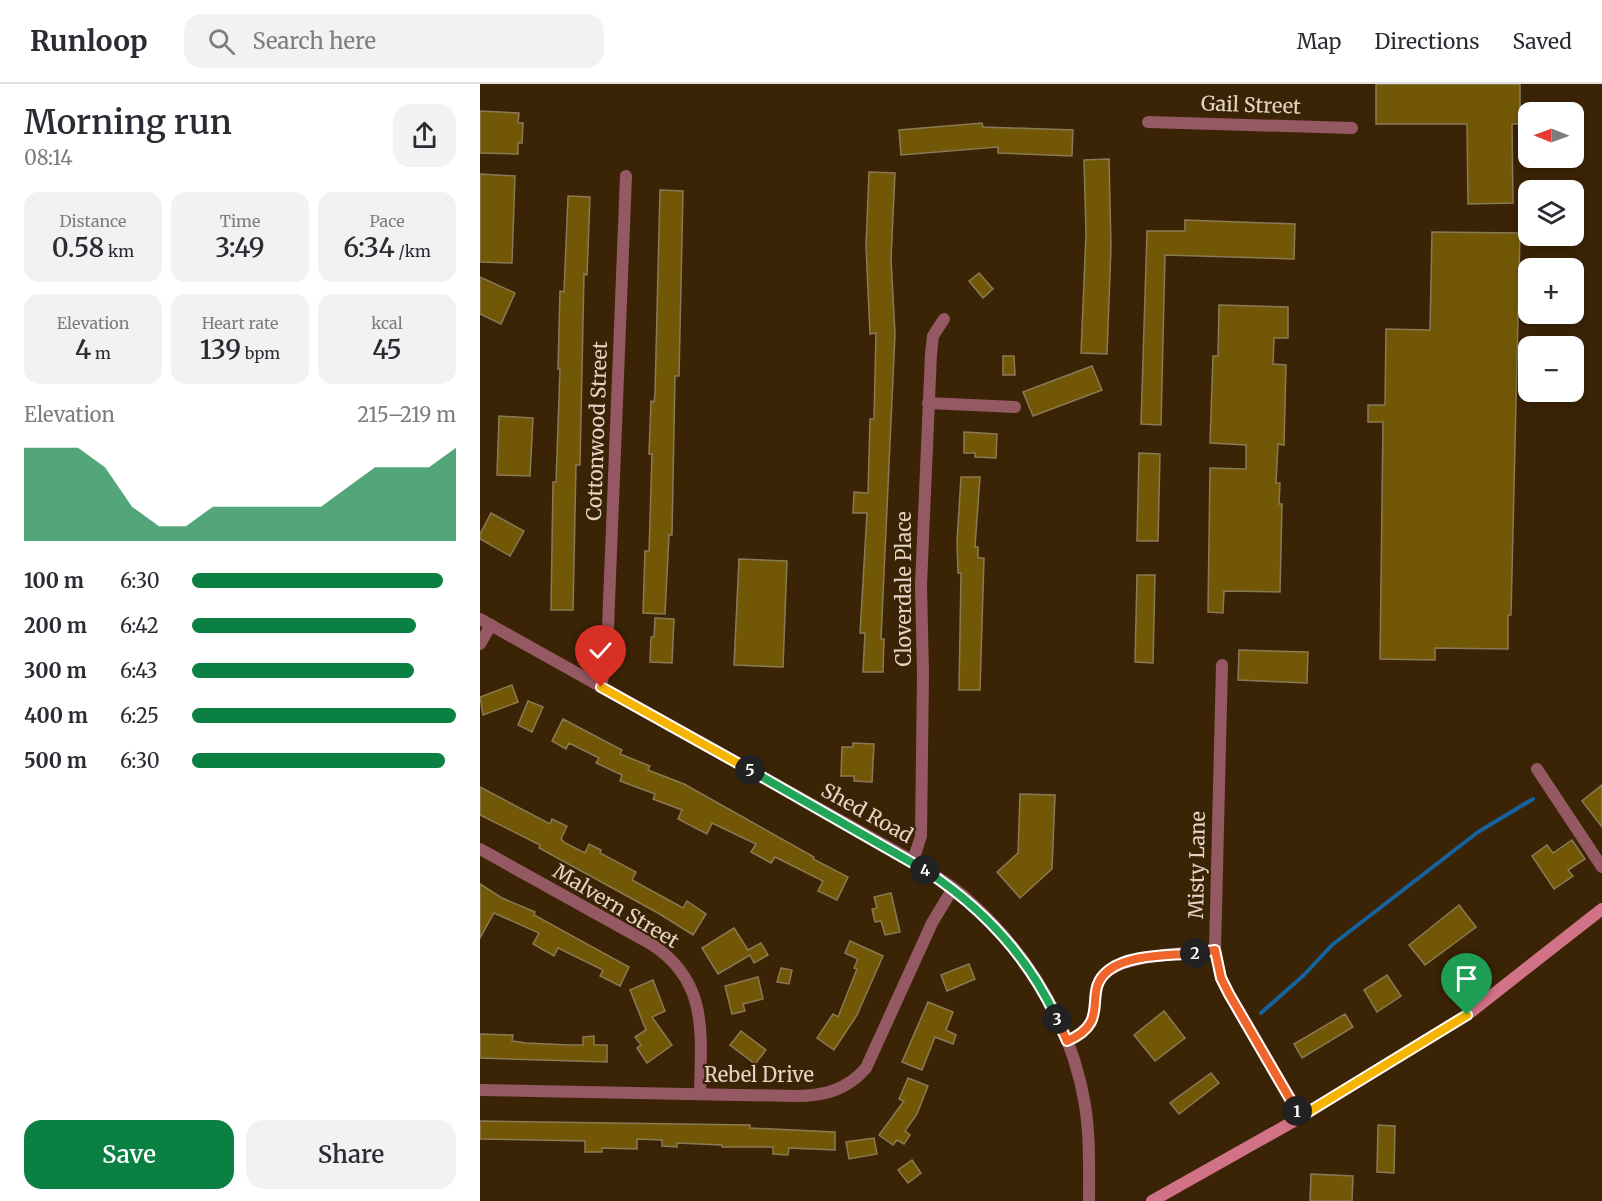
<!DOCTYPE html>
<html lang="en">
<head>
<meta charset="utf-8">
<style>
  :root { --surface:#fff; --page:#f2f2f3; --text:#2b2b33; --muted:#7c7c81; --line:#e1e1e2; --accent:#0b8043 }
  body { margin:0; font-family:Merriweather,serif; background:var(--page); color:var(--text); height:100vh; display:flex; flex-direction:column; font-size:22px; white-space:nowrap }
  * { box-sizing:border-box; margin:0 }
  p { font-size:20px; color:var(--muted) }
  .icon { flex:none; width:33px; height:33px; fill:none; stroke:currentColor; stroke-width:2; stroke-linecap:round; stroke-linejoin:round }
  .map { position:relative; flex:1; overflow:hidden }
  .sheet { display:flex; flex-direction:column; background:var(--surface); width:480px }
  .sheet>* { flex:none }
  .needle { width:39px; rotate:271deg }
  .controls { position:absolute; left:1038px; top:18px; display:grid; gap:12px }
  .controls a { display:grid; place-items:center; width:66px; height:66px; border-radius:12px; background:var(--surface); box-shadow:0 3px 9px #0003; font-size:30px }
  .pin { position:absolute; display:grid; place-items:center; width:51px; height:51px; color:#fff; margin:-62px -26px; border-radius:50% 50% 50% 0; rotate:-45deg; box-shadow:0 0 6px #0007 }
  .pin .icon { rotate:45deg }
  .km { position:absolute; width:30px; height:30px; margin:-15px; border-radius:50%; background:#222; color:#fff; font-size:16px; line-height:30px; text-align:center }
  .round { display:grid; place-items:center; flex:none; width:63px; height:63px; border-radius:18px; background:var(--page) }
  .headline { display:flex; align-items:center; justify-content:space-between; height:102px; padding:0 24px }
  h1 { font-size:33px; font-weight:600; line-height:45px }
  .metrics { display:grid; grid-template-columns:repeat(3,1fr); gap:9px; height:102px; padding:6px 24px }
  .metrics div { display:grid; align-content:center; border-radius:15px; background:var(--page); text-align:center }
  .metrics b { font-size:26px; font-weight:600 }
  .metrics small { font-size:16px; font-weight:400 }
  .metrics p { font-size:16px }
  .chart { height:168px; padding:12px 24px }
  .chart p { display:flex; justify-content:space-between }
  .chart svg { width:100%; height:108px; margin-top:6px; fill:var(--accent); opacity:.7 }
  .cta { display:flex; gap:12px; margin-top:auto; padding:12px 24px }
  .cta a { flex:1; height:69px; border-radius:18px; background:var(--accent); color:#fff; font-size:24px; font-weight:600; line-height:69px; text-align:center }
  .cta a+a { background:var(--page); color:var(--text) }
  ul { padding:0 24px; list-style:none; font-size:20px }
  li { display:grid; grid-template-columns:96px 72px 1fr; align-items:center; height:45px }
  li i { height:15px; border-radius:8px; background:var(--accent) }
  header { display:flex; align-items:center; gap:36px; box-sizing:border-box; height:84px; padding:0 30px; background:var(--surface); border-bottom:2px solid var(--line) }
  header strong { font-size:28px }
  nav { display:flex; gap:33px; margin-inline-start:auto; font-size:21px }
  .search { width:420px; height:54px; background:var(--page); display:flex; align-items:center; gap:15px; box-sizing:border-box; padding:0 21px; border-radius:18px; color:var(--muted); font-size:22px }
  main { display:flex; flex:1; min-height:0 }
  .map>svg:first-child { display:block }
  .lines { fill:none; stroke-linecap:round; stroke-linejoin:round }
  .stream { stroke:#15629d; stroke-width:4 }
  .building { fill:#725806; stroke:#897a56; stroke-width:1.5 }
  .minor { stroke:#955964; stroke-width:12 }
  .tertiary { stroke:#955964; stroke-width:12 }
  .secondary { stroke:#d17286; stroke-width:12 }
  .split-1-casing { stroke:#fff; stroke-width:12 }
  .split-2-casing { stroke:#fff; stroke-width:12 }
  .split-3-casing { stroke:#fff; stroke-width:12 }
  .split-4-casing { stroke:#fff; stroke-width:12 }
  .split-5-casing { stroke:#fff; stroke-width:12 }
  .split-6-casing { stroke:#fff; stroke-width:12 }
  .split-1 { stroke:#f5b400; stroke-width:8 }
  .split-2 { stroke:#f0652b; stroke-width:8 }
  .split-3 { stroke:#f0652b; stroke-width:8 }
  .split-4 { stroke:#22a559; stroke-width:8 }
  .split-5 { stroke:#22a559; stroke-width:8 }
  .split-6 { stroke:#f5b400; stroke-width:8 }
  .labels { text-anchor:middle; stroke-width:4.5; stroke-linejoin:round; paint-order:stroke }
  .street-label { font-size:20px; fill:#e3d4c4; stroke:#3b2306 }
</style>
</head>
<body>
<header>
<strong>Runloop</strong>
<div class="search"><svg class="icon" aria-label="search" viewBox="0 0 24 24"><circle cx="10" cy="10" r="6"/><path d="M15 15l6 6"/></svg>Search here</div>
<nav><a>Map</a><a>Directions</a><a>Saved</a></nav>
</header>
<main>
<section class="sheet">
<div class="headline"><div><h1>Morning run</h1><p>08:14</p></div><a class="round"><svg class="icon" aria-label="share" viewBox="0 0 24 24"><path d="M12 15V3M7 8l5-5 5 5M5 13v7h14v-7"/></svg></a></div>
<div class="metrics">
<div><p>Distance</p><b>0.58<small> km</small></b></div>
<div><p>Time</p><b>3:49</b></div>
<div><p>Pace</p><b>6:34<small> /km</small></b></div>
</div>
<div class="metrics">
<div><p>Elevation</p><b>4<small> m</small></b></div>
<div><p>Heart rate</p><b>139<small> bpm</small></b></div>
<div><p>kcal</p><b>45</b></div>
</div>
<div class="chart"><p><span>Elevation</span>215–219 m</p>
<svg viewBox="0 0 160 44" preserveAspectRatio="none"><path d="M0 44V6L10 6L20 6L30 14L40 30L50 38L60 38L70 30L80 30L90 30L100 30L110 30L120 22L130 14L140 14L150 14L160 6V44z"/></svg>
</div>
<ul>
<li><b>100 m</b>6:30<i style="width:95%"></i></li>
<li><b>200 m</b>6:42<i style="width:85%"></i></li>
<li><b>300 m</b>6:43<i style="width:84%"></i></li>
<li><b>400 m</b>6:25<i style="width:100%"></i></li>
<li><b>500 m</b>6:30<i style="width:96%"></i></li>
</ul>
<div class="cta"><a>Save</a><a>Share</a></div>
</section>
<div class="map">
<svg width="1122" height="1117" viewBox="0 0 1122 1117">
  <rect width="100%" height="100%" fill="#3b2306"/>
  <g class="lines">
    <!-- stream -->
    <path class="stream" d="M 781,929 L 824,891 L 852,861 L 998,748 L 1053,715"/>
  </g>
  <!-- building -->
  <g class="building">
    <path d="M 896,0 L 1040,0 L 1040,40 L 1032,40 L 1033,119 L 988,120 L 987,40 L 896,40 Z"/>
    <path d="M 0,27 L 39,29 L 38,39 L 43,39 L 42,59 L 38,59 L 38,70 L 0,69 Z"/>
    <path d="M 502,39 L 503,43 L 593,46 L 592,72 L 518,69 L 518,63 L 421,71 L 419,46 Z"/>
    <path d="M 629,75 L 631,163 L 627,270 L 601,269 L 606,149 L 604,76 Z"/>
    <path d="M 389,88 L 415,89 L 411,175 L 415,250 L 401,555 L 404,555 L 403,588 L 383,588 L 385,549 L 380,549 L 387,429 L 373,429 L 374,408 L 388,409 L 390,335 L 394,335 L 396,249 L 390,250 L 386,162 Z"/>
    <path d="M 0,90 L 35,92 L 32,179 L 0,178 Z"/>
    <path d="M 180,106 L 203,107 L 199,292 L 195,292 L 192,451 L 189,451 L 185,530 L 163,529 L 165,467 L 169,467 L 172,370 L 169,370 L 171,317 L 174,318 L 175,309 Z"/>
    <path d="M 88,112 L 110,113 L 107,191 L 104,190 L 100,381 L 96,381 L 93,526 L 71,526 L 73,398 L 76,398 L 80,285 L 78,285 L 80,207 L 84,208 Z"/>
    <path d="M 705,136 L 815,140 L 814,175 L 685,171 L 681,341 L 661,340 L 667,147 L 705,147 Z"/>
    <path d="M 952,148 L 1040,149 L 1031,531 L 1028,531 L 1028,565 L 955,564 L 955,576 L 900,575 L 903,338 L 888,338 L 888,321 L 905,321 L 906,245 L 950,246 Z"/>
    <path d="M 499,189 L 513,205 L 503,214 L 489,197 Z"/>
    <path d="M 0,193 L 35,209 L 21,240 L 0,230 Z"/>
    <path d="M 739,221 L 808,223 L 808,254 L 794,254 L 793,280 L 806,281 L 804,361 L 798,360 L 796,399 L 800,399 L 799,420 L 802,420 L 800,508 L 744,507 L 743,529 L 728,528 L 730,384 L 766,385 L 766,361 L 730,359 L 733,272 L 738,272 Z"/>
    <path d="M 523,272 L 534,272 L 535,291 L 523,291 Z"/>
    <path d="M 612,282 L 622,306 L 553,332 L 543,308 Z"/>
    <path d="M 19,332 L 53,334 L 50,392 L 17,391 Z"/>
    <path d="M 484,348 L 517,350 L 516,374 L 495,373 L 495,369 L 484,369 Z"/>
    <path d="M 659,369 L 680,370 L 678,457 L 657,457 Z"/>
    <path d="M 481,393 L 500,393 L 495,463 L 498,463 L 498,474 L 504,474 L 500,606 L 479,606 L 481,489 L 478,489 L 477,457 Z"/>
    <path d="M 11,429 L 44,447 L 30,472 L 0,455 L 0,450 Z"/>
    <path d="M 259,475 L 307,477 L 303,583 L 254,581 Z"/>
    <path d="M 657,491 L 675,491 L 673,579 L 655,578 Z"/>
    <path d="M 175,534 L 194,535 L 192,579 L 170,578 L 171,553 L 174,553 Z"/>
    <path d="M 759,566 L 828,568 L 827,599 L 758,596 Z"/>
    <path d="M 32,601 L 38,618 L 3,631 L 0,613 Z"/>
    <path d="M 48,617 L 63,623 L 52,648 L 38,641 Z"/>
    <path d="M 83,635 L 142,666 L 140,670 L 170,682 L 168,686 L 204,700 L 334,773 L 333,775 L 368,793 L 357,816 L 338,807 L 343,797 L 295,773 L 291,779 L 271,768 L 276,760 L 232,739 L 227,750 L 198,735 L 202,726 L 173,715 L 175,710 L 140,697 L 142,691 L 116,679 L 119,674 L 89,659 L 86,665 L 72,657 Z"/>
    <path d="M 373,659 L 394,660 L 392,698 L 374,697 L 374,692 L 361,692 L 362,663 L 373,663 Z"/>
    <path d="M 1122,701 L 1122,743 L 1102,717 Z"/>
    <path d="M 0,703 L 70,740 L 72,735 L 87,742 L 81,755 L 85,759 L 105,769 L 109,760 L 121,766 L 120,769 L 156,788 L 152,796 L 203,824 L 207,817 L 226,830 L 213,851 L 178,829 L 59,764 L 60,761 L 0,731 Z"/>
    <path d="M 540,710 L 575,711 L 572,785 L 540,814 L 517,788 L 538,769 Z"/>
    <path d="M 1092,756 L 1105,775 L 1088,786 L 1093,792 L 1074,805 L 1052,772 L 1067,761 L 1073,769 Z"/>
    <path d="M 0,800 L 22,814 L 55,828 L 54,831 L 149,883 L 140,902 L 120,892 L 123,886 L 78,864 L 74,872 L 53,860 L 59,849 L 14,829 L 0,854 Z"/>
    <path d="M 411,809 L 420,848 L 405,851 L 401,837 L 395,838 L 392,825 L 397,824 L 394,813 Z"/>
    <path d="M 979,821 L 996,843 L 945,881 L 929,861 Z"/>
    <path d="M 254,844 L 268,866 L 281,859 L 288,871 L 274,879 L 270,871 L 238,890 L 222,864 Z"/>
    <path d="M 370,857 L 403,872 L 377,931 L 354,966 L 337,954 L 353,930 L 358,933 L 377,885 L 374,884 L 378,875 L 365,869 Z"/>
    <path d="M 489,880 L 495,895 L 467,907 L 461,891 Z"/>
    <path d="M 301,884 L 312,886 L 309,900 L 297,898 Z"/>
    <path d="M 907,891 L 921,912 L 897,928 L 884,906 Z"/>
    <path d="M 278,893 L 283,915 L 263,920 L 265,927 L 252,930 L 245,902 Z"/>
    <path d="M 173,896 L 185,927 L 172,933 L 192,961 L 167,979 L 157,964 L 161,961 L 155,953 L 166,946 L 150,906 Z"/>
    <path d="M 448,918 L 473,928 L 466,946 L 476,951 L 473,960 L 455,953 L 442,986 L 422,978 Z"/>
    <path d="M 684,927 L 705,954 L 675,977 L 654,951 Z"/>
    <path d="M 865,930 L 873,943 L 822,974 L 814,960 Z"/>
    <path d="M 261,947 L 286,966 L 275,980 L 250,961 Z"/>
    <path d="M 0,950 L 33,951 L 32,957 L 46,959 L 90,961 L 103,961 L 103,953 L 114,952 L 114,961 L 127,961 L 127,978 L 0,974 Z"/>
    <path d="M 731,989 L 739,999 L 699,1030 L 690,1019 Z"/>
    <path d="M 428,994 L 448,1002 L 437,1030 L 425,1047 L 430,1051 L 424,1060 L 417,1056 L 413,1061 L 399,1051 L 424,1017 L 419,1015 Z"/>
    <path d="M 0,1037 L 270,1041 L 270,1044 L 355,1048 L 355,1066 L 309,1064 L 308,1071 L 293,1070 L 293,1063 L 242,1063 L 242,1061 L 197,1059 L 197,1063 L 182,1062 L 182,1056 L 157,1055 L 157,1065 L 122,1064 L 122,1068 L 105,1068 L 105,1057 L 0,1055 Z"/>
    <path d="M 898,1041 L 915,1042 L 914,1089 L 897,1088 Z"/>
    <path d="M 394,1054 L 397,1070 L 369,1075 L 366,1058 Z"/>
    <path d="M 432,1076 L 441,1089 L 428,1099 L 418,1086 Z"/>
    <path d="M 831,1090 L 873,1092 L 872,1117 L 830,1117 Z"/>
  </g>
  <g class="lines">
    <!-- minor -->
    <g class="minor">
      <path d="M 668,38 L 872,44"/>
      <path d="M 448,319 L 535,323"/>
      <path d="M 0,560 L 11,541"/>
      <path d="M 742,581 L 735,866 L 741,894 L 749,910 L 821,1033"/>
      <path d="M 121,603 L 127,568 L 146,92"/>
      <path d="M 1057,685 L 1122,783"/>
      <path d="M 0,765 L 171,860 C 229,897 221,950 220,1010"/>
      <path d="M 433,777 L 441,752 L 443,589 L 441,501 L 451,270 L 453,252 L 464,235"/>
      <path d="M 587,957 C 634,937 600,907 629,886 C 652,870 707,870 735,866"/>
      <path d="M 0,1006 L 316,1012 C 344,1012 367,1006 386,984 L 452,839 L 473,804"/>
    </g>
    <!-- tertiary -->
    <path class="tertiary" d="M 0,535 L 433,777 C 451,790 472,801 489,817 C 548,869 592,942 605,1021 C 610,1052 609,1085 609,1117"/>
    <!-- secondary -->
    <path class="secondary" d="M 672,1117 L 814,1037 L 987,931 L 1122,825"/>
  </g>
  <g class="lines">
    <defs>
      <path id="split-1" d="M 817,1027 L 820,1033 L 987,931"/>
      <path id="split-2" d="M 715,869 L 735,866 L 741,894 L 749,910 L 817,1027"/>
      <path id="split-3" d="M 577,935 L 587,957 C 634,937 600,908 629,886 C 650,870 689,872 715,869"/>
      <path id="split-4" d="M 445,786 C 503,824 548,872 577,935"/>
      <path id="split-5" d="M 270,686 L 445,786"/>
      <path id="split-6" d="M 121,603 L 270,686"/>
    </defs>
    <!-- split-1 casing -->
    <use href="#split-1" class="split-1-casing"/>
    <!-- split-2 casing -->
    <use href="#split-2" class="split-2-casing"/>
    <!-- split-3 casing -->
    <use href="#split-3" class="split-3-casing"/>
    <!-- split-4 casing -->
    <use href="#split-4" class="split-4-casing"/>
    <!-- split-5 casing -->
    <use href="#split-5" class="split-5-casing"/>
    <!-- split-6 casing -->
    <use href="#split-6" class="split-6-casing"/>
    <!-- split-1 -->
    <use href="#split-1" class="split-1"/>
    <!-- split-2 -->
    <use href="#split-2" class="split-2"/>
    <!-- split-3 -->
    <use href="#split-3" class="split-3"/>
    <!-- split-4 -->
    <use href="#split-4" class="split-4"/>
    <!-- split-5 -->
    <use href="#split-5" class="split-5"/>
    <!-- split-6 -->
    <use href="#split-6" class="split-6"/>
  </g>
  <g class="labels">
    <!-- street labels -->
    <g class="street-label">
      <text transform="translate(771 21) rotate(2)" y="7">Gail Street</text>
      <text transform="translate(117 347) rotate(-88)" y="7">Cottonwood Street</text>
      <text transform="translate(424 505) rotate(-90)" y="7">Cloverdale Place</text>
      <text transform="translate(387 729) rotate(29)" y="7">Shed Road</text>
      <text transform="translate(717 781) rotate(-89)" y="7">Misty Lane</text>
      <text transform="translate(136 822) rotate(31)" y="7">Malvern Street</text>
      <text x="279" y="998">Rebel Drive</text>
    </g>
  </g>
</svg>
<div class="controls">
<a><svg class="needle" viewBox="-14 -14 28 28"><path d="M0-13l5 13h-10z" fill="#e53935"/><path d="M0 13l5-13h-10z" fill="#7c7c81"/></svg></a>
<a><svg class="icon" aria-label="layers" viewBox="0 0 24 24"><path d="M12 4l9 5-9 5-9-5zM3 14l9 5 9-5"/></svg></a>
<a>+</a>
<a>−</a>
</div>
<div class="pin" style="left:987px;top:931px;background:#1e9e55"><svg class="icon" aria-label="arrive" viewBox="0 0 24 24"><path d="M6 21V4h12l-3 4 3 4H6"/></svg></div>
<div class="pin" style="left:121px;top:603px;background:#d93025"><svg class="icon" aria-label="check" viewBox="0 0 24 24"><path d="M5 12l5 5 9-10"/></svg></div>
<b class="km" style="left:817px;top:1027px">1</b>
<b class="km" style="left:715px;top:869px">2</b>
<b class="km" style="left:577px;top:935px">3</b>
<b class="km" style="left:445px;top:786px">4</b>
<b class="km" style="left:270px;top:686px">5</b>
</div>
</main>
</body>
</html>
